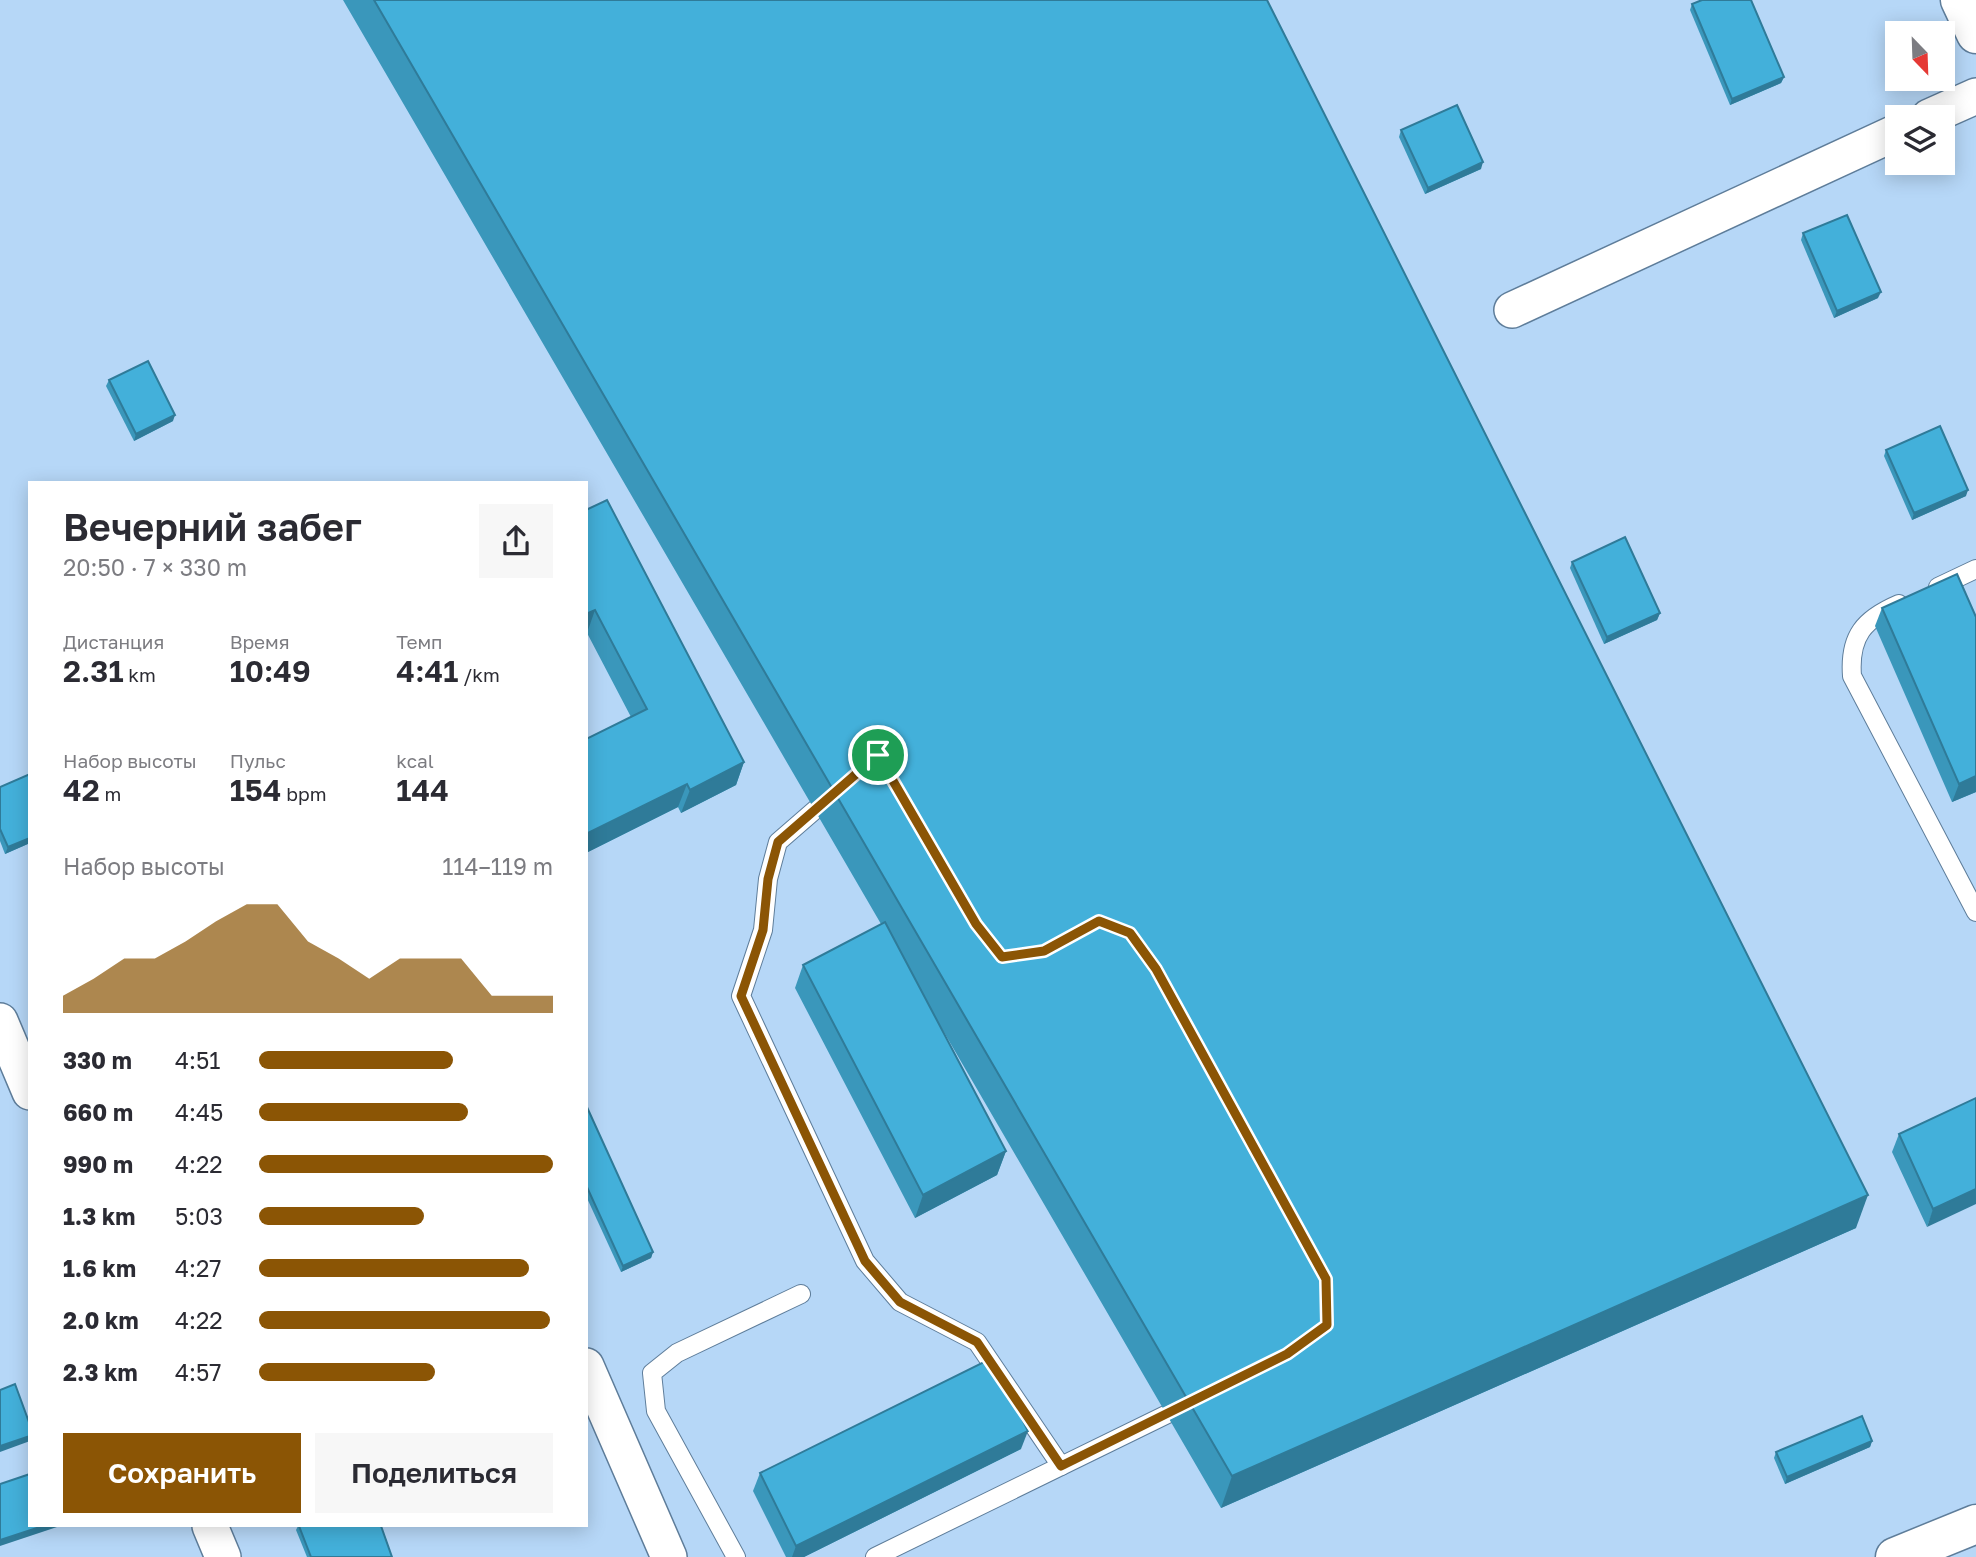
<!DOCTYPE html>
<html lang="ru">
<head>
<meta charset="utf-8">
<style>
  :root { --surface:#fff; --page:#f7f7f7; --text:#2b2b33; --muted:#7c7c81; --accent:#8b5505 }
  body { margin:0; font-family:"Golos Text",sans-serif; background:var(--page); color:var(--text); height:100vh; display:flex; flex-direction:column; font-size:26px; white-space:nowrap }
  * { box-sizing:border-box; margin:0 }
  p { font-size:23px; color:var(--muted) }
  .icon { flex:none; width:38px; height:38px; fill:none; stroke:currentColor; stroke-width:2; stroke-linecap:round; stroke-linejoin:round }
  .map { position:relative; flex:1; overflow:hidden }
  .drawer { position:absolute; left:28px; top:481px; width:560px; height:1046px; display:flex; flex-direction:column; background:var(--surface); border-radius:0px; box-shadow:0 4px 18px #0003 }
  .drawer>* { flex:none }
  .needle { width:46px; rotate:157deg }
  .controls { position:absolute; left:1885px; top:21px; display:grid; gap:14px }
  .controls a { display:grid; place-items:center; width:70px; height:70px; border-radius:0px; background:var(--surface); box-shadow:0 4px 18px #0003; font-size:35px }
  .pin { position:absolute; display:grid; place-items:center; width:60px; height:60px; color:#fff; margin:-30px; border:4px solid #fff; border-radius:50%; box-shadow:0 2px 7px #0007 }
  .round { display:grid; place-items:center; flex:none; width:74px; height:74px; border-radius:0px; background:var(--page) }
  .summary { display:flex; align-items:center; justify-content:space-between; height:119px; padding:0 35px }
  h1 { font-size:38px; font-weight:600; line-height:52px }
  .metrics { display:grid; grid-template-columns:repeat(3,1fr); gap:10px; height:119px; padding:7px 35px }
  .metrics div { display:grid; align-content:center }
  .metrics b { font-size:30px; font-weight:600 }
  .metrics small { font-size:19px; font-weight:400 }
  .metrics p { font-size:19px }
  .chart { height:196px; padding:14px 35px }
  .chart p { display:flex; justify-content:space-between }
  .chart svg { width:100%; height:126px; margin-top:7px; fill:var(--accent); opacity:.7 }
  .action { display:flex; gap:14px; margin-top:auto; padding:14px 35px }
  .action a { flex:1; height:80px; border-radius:0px; background:var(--accent); color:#fff; font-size:28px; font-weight:600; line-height:80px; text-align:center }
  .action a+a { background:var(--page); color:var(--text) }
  ul { padding:0 35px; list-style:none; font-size:23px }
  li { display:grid; grid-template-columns:112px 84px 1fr; align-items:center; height:52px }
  li i { height:18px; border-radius:9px; background:var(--accent) }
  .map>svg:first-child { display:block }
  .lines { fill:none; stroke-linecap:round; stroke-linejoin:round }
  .service-casing { stroke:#5e7d9a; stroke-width:20 }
  .minor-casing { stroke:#5e7d9a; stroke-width:38 }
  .tertiary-casing { stroke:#5e7d9a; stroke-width:41 }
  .secondary-casing { stroke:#5e7d9a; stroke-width:41 }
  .service { stroke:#fff; stroke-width:18 }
  .minor { stroke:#fff; stroke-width:35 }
  .tertiary { stroke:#fff; stroke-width:38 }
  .secondary { stroke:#fff; stroke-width:38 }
  .wall { fill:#3a97bb }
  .shaded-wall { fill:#2f7b99 }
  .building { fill:#43b0da; stroke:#2f7b99; stroke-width:2 }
  .route-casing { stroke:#fff; stroke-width:14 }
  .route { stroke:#8b5505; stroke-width:9 }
</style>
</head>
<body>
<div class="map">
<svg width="1976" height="1557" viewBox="0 0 1976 1557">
  <rect width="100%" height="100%" fill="#b6d7f7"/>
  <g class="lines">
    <defs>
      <g id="service">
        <path d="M 1938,587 L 1976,569"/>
        <path d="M 1899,604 C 1864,619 1849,636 1852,676 L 1976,912"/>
        <path d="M 831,796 L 778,842 L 768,879 L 763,930 L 741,996 L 865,1261 L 900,1302 L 977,1342 L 1061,1466"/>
        <path d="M 736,1557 L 656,1411 L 652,1373 L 677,1353 L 801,1294"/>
        <path d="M 875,1557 L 1186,1405"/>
      </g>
      <g id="minor">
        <path d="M 1929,117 L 1976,96"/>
        <path d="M 1512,310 L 1897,132"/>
        <path d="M 0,1021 L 30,1092"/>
        <path d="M 586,1366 L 669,1557"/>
        <path d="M 210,1526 L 223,1557"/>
      </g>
      <path id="tertiary" d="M 1895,1557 L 1976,1524"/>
      <path id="secondary" d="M 1960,0 L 1976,34"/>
    </defs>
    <!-- service casing -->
    <use href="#service" class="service-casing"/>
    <!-- minor casing -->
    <use href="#minor" class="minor-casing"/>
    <!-- tertiary casing -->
    <use href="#tertiary" class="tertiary-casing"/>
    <!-- secondary casing -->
    <use href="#secondary" class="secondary-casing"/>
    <!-- service -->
    <use href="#service" class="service"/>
    <!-- minor -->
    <use href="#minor" class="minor"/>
    <!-- tertiary -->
    <use href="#tertiary" class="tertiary"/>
    <!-- secondary -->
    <use href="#secondary" class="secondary"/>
  </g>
  <!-- wall -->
  <g class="wall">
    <path d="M 343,0 L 1267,0 L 1856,1228 L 1221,1508 L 938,1022 L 1006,1151 L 997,1175 L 915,1218 L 795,988 L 803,965 L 881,924 Z"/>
    <path d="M 1692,4 L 1784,77 L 1781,83 L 1730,105 L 1690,10 Z"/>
    <path d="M 1401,130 L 1481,169 L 1425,194 L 1399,137 Z"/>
    <path d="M 1803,233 L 1878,298 L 1834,318 L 1801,240 Z"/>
    <path d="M 109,380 L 173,421 L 134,441 L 106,386 Z"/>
    <path d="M 1886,450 L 1966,496 L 1912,520 L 1884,456 Z"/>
    <path d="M 586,510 L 744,762 L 736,785 L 681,813 L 678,807 L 586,853 L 586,739 L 631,717 L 587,633 Z"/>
    <path d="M 1572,562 L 1660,613 L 1657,620 L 1604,644 L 1570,568 Z"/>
    <path d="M 1882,608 L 1976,617 L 1976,792 L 1952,802 L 1875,626 Z"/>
    <path d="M 0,787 L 30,843 L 5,854 L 0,841 Z"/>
    <path d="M 1976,1098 L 1927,1227 L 1892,1152 L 1899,1134 Z"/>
    <path d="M 586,1105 L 653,1252 L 651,1258 L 621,1272 L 586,1196 Z"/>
    <path d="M 1872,1441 L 1870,1447 L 1785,1484 L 1774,1458 L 1776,1452 Z"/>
    <path d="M 1021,1449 L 804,1557 L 786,1557 L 753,1491 L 760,1473 Z"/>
    <path d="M 298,1526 L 381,1526 L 392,1557 L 307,1557 L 296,1530 Z"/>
  </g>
  <!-- shaded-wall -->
  <g class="shaded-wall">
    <path d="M 1784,77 L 1781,83 L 1730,105 L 1732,99 Z"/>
    <path d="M 1483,162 L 1481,169 L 1425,194 L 1428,188 Z"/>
    <path d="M 1881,292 L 1878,298 L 1834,318 L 1837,311 Z"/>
    <path d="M 175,415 L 173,421 L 134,441 L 136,434 Z"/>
    <path d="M 1968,490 L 1966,496 L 1912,520 L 1914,513 Z"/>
    <path d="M 595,610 L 587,633 L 586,633 L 586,614 Z"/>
    <path d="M 1660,613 L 1657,620 L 1604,644 L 1607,637 Z"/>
    <path d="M 744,762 L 736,785 L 681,813 L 690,790 Z"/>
    <path d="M 1976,776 L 1976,792 L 1952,802 L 1959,784 Z"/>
    <path d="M 687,784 L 678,807 L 586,853 L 586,834 Z"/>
    <path d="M 30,838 L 30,843 L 5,854 L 8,847 Z"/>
    <path d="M 1006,1151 L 997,1175 L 915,1218 L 923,1195 Z"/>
    <path d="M 1976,1189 L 1976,1204 L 1927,1227 L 1933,1209 Z"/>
    <path d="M 1868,1195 L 1856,1228 L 1221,1508 L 1232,1476 Z"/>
    <path d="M 653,1252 L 651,1258 L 621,1272 L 623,1266 Z"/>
    <path d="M 1028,1431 L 1021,1449 L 804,1557 L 792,1557 L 796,1546 Z"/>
    <path d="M 30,1436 L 30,1441 L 0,1452 L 0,1446 Z"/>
    <path d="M 1872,1441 L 1870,1447 L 1785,1484 L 1787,1477 Z"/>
    <path d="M 43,1526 L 60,1526 L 0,1546 L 0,1540 Z"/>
  </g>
  <!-- building -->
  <g class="building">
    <path d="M 374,0 L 1267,0 L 1868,1195 L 1232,1476 Z"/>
    <path d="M 1702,0 L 1751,0 L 1784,77 L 1732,99 L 1692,4 Z"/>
    <path d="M 1457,105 L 1483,162 L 1428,188 L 1401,130 Z"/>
    <path d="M 1847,215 L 1881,292 L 1837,311 L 1803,233 Z"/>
    <path d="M 148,361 L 175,415 L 136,434 L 109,380 Z"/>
    <path d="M 1940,426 L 1968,490 L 1914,513 L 1886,450 Z"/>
    <path d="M 607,500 L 744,762 L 690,790 L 687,784 L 586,834 L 586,739 L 647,709 L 595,610 L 586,614 L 586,510 Z"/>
    <path d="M 1625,537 L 1660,613 L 1607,637 L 1572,562 Z"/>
    <path d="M 1957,574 L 1976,617 L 1976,776 L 1959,784 L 1882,608 Z"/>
    <path d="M 30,774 L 30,838 L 8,847 L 0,829 L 0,787 Z"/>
    <path d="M 885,922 L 1006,1151 L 923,1195 L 803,965 Z"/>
    <path d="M 1976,1098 L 1976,1189 L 1933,1209 L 1899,1134 Z"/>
    <path d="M 586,1105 L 653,1252 L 623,1266 L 586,1185 Z"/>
    <path d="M 992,1358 L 1028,1431 L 796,1546 L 760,1473 Z"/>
    <path d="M 15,1384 L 30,1425 L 30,1436 L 0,1446 L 0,1390 Z"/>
    <path d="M 1862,1416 L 1872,1441 L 1787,1477 L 1776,1452 Z"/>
    <path d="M 30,1474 L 30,1526 L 43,1526 L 0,1540 L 0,1484 Z"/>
    <path d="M 299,1526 L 381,1526 L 392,1557 L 311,1557 Z"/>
  </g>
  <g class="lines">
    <defs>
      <path id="route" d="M 878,755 L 976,924 L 1002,957 L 1044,951 L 1099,921 L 1130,933 L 1156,969 L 1326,1279 L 1327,1325 L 1287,1354 L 1061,1466 L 977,1342 L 900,1302 L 865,1261 L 741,996 L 763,930 L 768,879 L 778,842 Z"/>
    </defs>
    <!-- route casing -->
    <use href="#route" class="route-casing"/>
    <!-- route -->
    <use href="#route" class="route"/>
  </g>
</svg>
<div class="controls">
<a><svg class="needle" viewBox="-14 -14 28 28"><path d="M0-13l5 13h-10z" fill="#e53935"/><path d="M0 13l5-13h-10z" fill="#7c7c81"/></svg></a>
<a><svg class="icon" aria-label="layers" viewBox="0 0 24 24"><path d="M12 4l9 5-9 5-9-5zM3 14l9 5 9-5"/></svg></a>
</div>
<div class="pin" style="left:878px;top:755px;background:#1e9e55"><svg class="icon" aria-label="arrive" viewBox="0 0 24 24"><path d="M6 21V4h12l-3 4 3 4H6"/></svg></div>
<section class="drawer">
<div class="summary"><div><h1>Вечерний забег</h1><p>20:50 · 7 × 330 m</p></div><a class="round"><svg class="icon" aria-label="share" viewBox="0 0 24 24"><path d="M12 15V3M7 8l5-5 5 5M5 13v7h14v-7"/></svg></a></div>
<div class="metrics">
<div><p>Дистанция</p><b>2.31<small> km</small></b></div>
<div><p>Время</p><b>10:49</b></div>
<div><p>Темп</p><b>4:41<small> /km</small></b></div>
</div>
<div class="metrics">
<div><p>Набор высоты</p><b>42<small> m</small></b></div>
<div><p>Пульс</p><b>154<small> bpm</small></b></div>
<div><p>kcal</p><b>144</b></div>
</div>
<div class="chart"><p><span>Набор высоты</span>114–119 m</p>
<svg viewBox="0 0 160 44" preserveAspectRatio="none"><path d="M0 44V38L10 32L20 25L30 25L40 19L50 12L60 6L70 6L80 19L90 25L100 32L110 25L120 25L130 25L140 38L150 38L160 38V44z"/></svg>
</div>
<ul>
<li><b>330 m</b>4:51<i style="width:66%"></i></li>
<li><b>660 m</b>4:45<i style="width:71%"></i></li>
<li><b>990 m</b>4:22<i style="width:100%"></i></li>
<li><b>1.3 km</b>5:03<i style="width:56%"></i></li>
<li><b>1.6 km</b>4:27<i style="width:92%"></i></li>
<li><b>2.0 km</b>4:22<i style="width:99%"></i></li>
<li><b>2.3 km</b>4:57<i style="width:60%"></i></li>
</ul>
<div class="action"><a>Сохранить</a><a>Поделиться</a></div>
</section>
</div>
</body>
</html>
